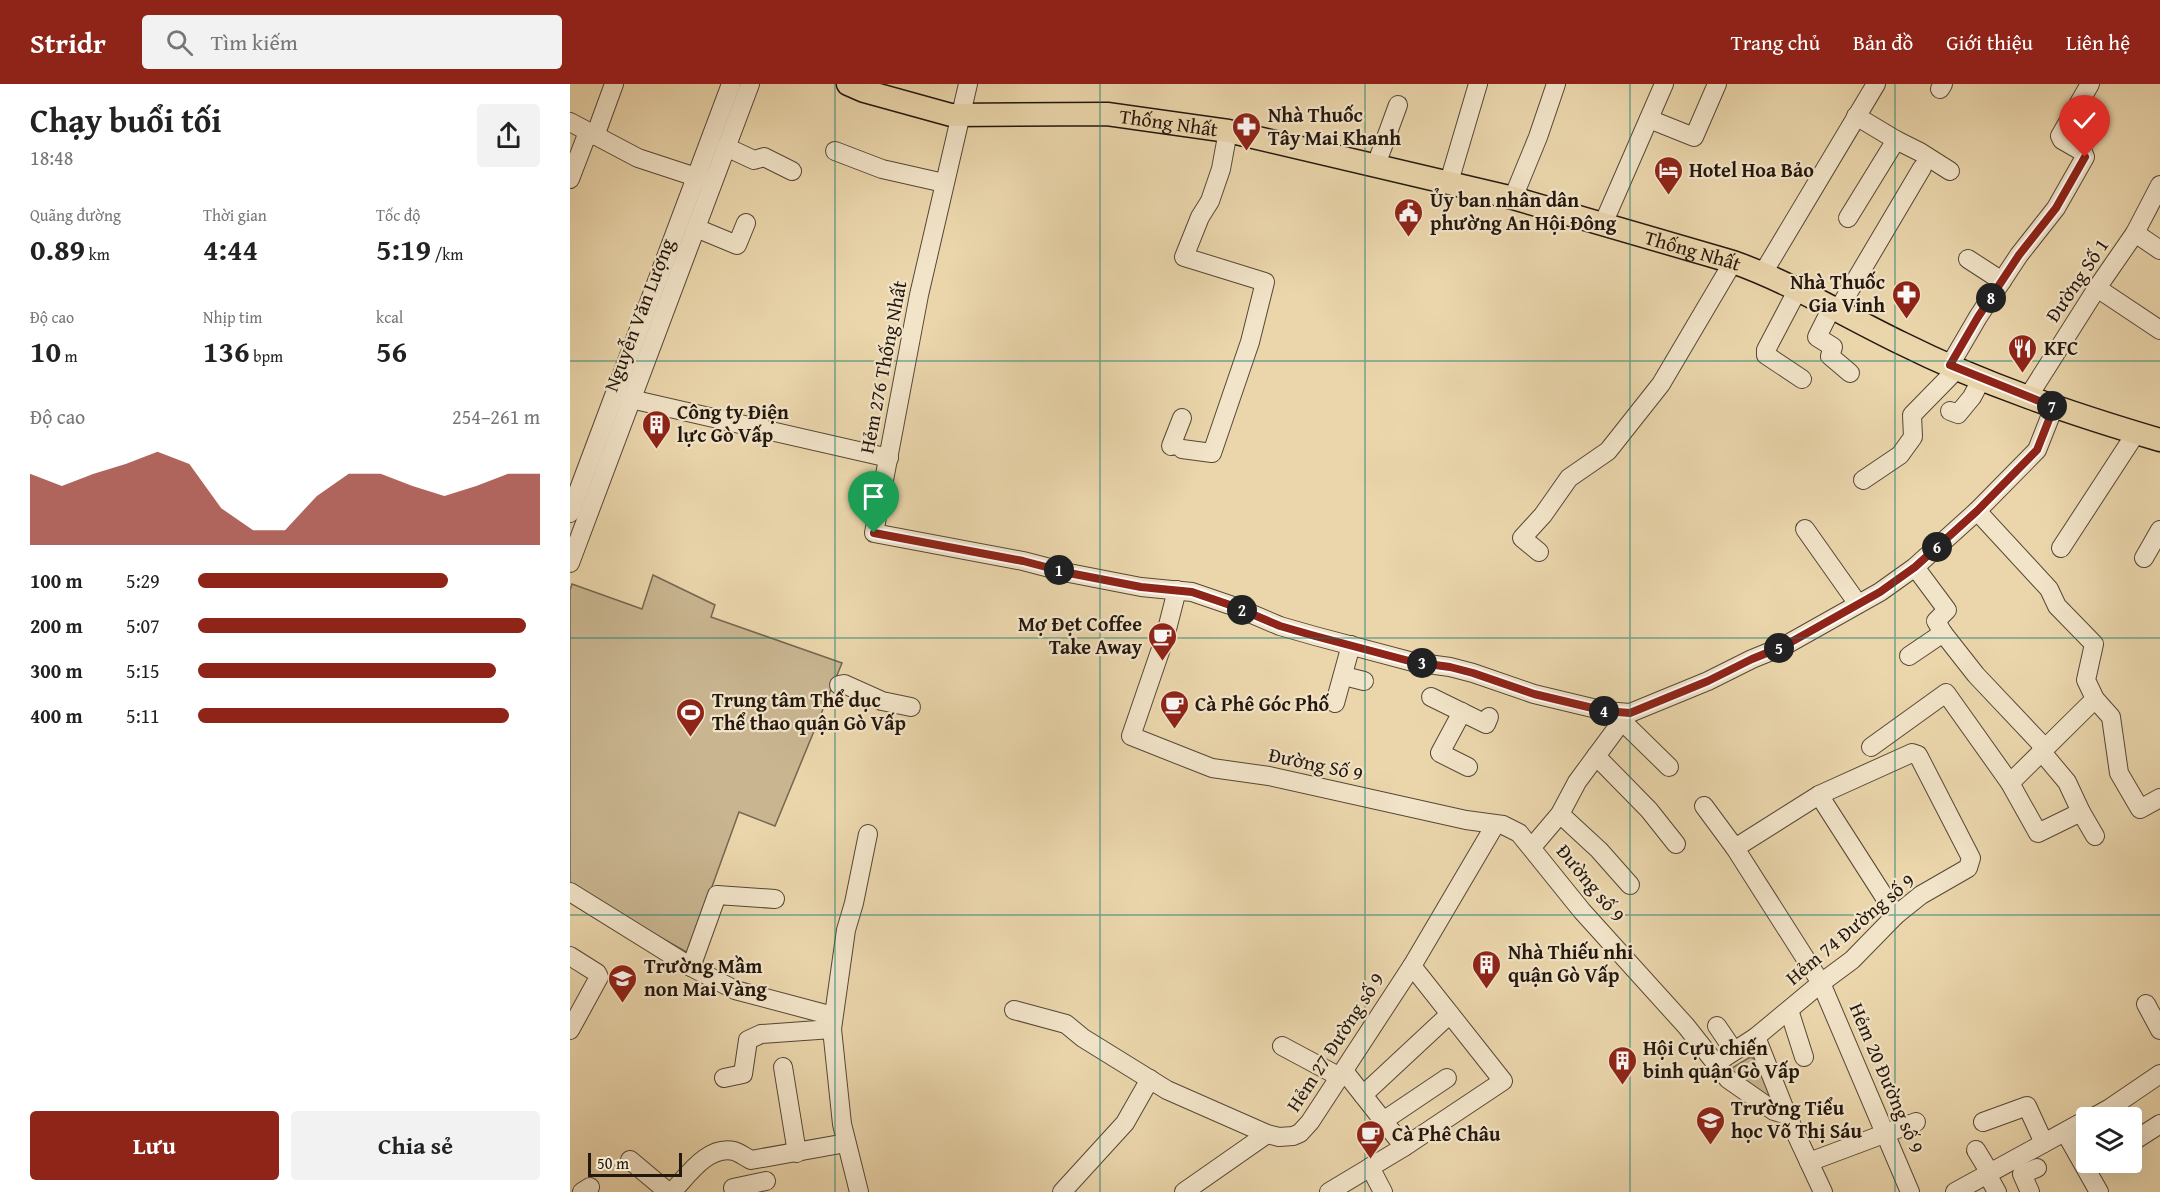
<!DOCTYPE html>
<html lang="vi">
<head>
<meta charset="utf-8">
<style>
  :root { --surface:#fff; --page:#f2f2f2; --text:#222; --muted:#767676; --accent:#8f2418 }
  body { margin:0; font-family:"Gentium Book Plus",serif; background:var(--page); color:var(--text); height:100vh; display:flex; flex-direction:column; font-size:22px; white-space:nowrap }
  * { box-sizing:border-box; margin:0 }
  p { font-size:20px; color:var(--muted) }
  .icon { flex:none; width:33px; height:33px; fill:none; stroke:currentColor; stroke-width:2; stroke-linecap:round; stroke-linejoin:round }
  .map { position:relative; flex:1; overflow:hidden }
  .drawer { display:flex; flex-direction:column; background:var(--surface); width:570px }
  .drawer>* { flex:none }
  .buttons { position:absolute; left:1506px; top:1023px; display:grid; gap:12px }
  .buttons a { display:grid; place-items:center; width:66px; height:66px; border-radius:6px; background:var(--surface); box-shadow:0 6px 24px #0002; font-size:30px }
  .scale { position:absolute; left:18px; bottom:15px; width:94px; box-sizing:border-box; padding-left:6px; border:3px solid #23170e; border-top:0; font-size:16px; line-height:21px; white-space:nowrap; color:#23170e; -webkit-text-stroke:4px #f2e4c9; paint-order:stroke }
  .pin { position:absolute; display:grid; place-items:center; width:51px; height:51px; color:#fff; margin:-62px -26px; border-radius:50% 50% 50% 0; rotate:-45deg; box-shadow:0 0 6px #0007 }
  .pin .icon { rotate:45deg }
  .km { position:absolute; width:30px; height:30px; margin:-15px; border-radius:50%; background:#222; color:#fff; font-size:16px; line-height:30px; text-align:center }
  .round { display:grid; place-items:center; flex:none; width:63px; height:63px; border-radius:6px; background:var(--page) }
  .head { display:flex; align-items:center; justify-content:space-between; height:102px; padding:0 30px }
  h1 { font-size:33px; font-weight:700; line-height:45px }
  .stats { display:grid; grid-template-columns:repeat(3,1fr); gap:9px; height:102px; padding:6px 30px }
  .stats div { display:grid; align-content:center }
  .stats b { font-size:30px; font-weight:700 }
  .stats small { font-size:16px; font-weight:400 }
  .stats p { font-size:16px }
  .chart { height:168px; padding:12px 30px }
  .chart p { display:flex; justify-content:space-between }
  .chart svg { width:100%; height:108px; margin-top:6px; fill:var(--accent); opacity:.7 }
  .button { display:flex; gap:12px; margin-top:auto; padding:12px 30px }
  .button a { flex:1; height:69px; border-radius:6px; background:var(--accent); color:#fff; font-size:24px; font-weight:700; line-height:69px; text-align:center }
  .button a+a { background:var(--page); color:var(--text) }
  ul { padding:0 30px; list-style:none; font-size:20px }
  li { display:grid; grid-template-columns:96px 72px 1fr; align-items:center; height:45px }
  li i { height:15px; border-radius:8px; background:var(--accent) }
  header { display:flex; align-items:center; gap:36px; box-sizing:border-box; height:84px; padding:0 30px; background:var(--accent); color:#fff }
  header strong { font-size:28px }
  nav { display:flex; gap:33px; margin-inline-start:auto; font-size:21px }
  .search { width:420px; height:54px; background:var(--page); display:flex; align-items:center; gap:15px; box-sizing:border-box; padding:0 21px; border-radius:6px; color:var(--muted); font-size:22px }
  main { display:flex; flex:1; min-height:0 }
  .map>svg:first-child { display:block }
  .green { fill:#c9b691; stroke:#766650; stroke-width:1.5 }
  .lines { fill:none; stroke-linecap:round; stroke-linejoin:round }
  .minor-casing { stroke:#554736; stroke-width:20 }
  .major-casing { stroke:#23170e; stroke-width:25 }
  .minor { stroke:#f2e4c9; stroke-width:18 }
  .major { stroke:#ebd6ac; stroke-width:22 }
  .route-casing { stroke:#fff; stroke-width:12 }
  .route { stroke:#8f2418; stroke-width:8 }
  .grid { fill:none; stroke:#0f766e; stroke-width:1.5; stroke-opacity:0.55 }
  .labels { text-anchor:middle; stroke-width:4.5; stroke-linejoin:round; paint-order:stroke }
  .poi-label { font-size:20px; font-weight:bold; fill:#23170e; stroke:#f2e4c9; text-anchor:start }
  .street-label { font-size:20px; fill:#23170e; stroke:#f2e4c9 }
</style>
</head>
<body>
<header>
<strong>Stridr</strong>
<div class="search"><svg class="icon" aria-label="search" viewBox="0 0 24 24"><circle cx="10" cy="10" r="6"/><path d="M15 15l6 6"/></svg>Tìm kiếm</div>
<nav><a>Trang chủ</a><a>Bản đồ</a><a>Giới thiệu</a><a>Liên hệ</a></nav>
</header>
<main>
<section class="drawer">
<div class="head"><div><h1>Chạy buổi tối</h1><p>18:48</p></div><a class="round"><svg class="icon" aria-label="share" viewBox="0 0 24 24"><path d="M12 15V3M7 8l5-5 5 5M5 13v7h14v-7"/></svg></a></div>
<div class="stats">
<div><p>Quãng đường</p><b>0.89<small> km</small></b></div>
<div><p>Thời gian</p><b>4:44</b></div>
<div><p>Tốc độ</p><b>5:19<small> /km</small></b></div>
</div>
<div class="stats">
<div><p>Độ cao</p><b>10<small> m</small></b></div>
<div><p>Nhịp tim</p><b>136<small> bpm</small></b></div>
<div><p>kcal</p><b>56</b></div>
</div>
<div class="chart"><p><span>Độ cao</span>254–261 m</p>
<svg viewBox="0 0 160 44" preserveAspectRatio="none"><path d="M0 44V15L10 20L20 15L30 11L40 6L50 11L60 29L70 38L80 38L90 24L100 15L110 15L120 20L130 24L140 20L150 15L160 15V44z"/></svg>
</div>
<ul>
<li><b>100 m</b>5:29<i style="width:73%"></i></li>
<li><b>200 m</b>5:07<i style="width:96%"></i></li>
<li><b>300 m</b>5:15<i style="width:87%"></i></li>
<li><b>400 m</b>5:11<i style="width:91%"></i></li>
</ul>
<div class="button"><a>Lưu</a><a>Chia sẻ</a></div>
</section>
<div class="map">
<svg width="1590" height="1108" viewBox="0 0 1590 1108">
  <rect width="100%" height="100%" fill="#ebd6ac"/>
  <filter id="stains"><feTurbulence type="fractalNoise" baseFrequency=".00333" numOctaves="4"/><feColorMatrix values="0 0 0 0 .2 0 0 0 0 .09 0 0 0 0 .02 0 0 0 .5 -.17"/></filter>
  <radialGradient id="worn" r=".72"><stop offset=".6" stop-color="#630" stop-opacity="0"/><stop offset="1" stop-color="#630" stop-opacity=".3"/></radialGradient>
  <!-- green -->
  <g class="green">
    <path d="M 83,491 L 145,521 L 141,533 L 272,579 L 205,742 L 169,728 L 118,869 L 0,802 L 0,506 L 2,500 L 72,525 Z"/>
    <path d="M 1180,973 L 1185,975 L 1203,1017 L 1161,990 L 1162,984 Z"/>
  </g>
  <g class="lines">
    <defs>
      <g id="minor">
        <path d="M 398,0 L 349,211 L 304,449 L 453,477 L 499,489 L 571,503 L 622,508 L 663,522 L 710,542 L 745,552 L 843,578 L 880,583 L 903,589 L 964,610 L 1035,627 L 1060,629"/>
        <path d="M 1370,5 L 1373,0"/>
        <path d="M 1079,35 L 1124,53 L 1147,0"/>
        <path d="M 0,38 L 68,74 L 135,96"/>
        <path d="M 25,52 L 44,0"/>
        <path d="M 1326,56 L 1350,68 L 1380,87"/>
        <path d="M 156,63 L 184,76 L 194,73 L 222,87"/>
        <path d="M 265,67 L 312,85 L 374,99"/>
        <path d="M 806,81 L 828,21"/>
        <path d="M 0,95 L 18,48"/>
        <path d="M 879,98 L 908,0"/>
        <path d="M 943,114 L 968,53 L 986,0"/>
        <path d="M 1278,134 L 1326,56 L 1286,32"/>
        <path d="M 1033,140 L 1094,0"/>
        <path d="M 126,144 L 167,161 L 176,139"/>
        <path d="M 1565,149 L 1590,166"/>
        <path d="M 1398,175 L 1432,197"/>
        <path d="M 1193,189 L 1306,0"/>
        <path d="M 1527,204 L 1590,246"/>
        <path d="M 1228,205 L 1196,266 L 1196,271 L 1232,295"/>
        <path d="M 1262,223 L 1247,253 L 1263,263 L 1260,272 L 1280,289"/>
        <path d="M 1268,226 L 1352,84"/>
        <path d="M 1380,281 L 1408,233 L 1449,171 L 1486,124 L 1515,73 L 1513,68 L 1492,56 L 1490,52 L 1520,0"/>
        <path d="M 52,313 L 319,374"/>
        <path d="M 1458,313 L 1527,204 L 1565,149 L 1590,101"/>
        <path d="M 1380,327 L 1388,330 L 1402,313 L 1412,294"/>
        <path d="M 601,362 L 612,334"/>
        <path d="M 612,365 L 642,369 L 680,258 L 695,198 L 614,173 L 630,133 L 640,117 L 651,85 L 658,47"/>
        <path d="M 1293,396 L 1330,371 L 1343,353 L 1342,331 L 1388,284"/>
        <path d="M 1407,427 L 1479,505 L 1487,522 L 1524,560 L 1516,596 L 1525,615 L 1541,633 L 1549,689 L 1570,725 L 1590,714"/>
        <path d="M 0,429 L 161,0"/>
        <path d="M 1235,445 L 1288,520"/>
        <path d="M 1491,464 L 1566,349"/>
        <path d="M 969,468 L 952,454 L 973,431 L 999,394 L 1038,367 L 1091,300 L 1163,178"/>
        <path d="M 1574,474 L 1590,446"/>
        <path d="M 0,479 L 180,0"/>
        <path d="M 607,506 L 595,553 L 561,652 L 642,684 L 699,692 L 896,736 L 933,741 L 949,749 L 1012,827 L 1116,942 L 1158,995 L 1204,1027 L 1217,1031 L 1253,1108"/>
        <path d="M 1373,549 L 1406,591 L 1475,664"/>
        <path d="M 1339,572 L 1373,549 L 1366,537 L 1377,526 L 1345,483"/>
        <path d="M 774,592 L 794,597"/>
        <path d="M 269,601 L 274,600 L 312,617 L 341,623"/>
        <path d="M 861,613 L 916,640 L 919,633"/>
        <path d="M 765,619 L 781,561"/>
        <path d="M 892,628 L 870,669 L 898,683"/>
        <path d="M 1052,637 L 1099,683"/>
        <path d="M 1301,663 L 1376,609 L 1440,699 L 1468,749 L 1511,728"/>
        <path d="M 1471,667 L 1497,698 L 1511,728 L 1525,752"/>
        <path d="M 1026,672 L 1079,726 L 1106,760"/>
        <path d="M 1440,699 L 1525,615"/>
        <path d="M 1249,711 L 1326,831"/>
        <path d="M 1134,722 L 1165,764 L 1251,899 L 1340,1108"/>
        <path d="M 990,730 L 1029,766 L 1060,801"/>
        <path d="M 962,763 L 990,730 L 1007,698 L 1052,637 L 1060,629 L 1138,597 L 1182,575 L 1214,562 L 1310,508 L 1345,483 L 1407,427 L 1467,366 L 1484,323"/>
        <path d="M 1165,764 L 1249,711 L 1342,669 L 1348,671 L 1401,774 L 1398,784 L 1351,811 L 1326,831 L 1282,876 L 1251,899 L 1186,953"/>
        <path d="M 0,808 L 121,883 L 165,906 L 263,932"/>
        <path d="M 0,872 L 27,889 L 29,893 L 0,946"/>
        <path d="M 121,883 L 147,811 L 205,815"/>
        <path d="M 1576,920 L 1590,946"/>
        <path d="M 444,926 L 496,940 L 513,954 L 597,1006 L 697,1050 L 709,1053 L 723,1052 L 730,1049 L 740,1038 L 842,882 L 925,741"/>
        <path d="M 1219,926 L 1234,973"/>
        <path d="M 1147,942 L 1164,967"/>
        <path d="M 712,962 L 770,993"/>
        <path d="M 1146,979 L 1186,953 L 1217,1031"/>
        <path d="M 213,983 L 227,1069"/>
        <path d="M 774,987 L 834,1063"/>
        <path d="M 154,994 L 173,990 L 178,956 L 191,950 L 262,945"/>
        <path d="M 793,1011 L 880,930"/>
        <path d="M 1522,1034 L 1540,1024 L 1590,990"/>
        <path d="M 813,1037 L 877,994"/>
        <path d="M 1413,1038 L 1457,1022 L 1474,1059"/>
        <path d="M 1495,1048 L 1529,1108"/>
        <path d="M 1562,1058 L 1590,1040"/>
        <path d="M 1406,1066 L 1420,1089"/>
        <path d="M 60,1076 L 98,1108"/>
        <path d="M 1239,1078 L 1346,1038"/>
        <path d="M 800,1083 L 813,1108"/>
        <path d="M 1422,1099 L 1427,1108"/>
        <path d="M 163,1104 L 196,1097"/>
        <path d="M 12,1108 L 20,1103"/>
        <path d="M 102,1108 C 118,1091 138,1061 164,1067 C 170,1069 175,1073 181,1076 L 276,1059"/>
        <path d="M 289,1108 L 272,1040 L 262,945 L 276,846 L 284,819 L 298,750"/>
        <path d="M 492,1108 L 555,1039 L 580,995"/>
        <path d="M 614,1108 L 697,1050"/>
        <path d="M 759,1108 L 834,1063 L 933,997 L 842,882"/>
        <path d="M 1385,1108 L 1516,1036"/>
        <path d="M 1460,1108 L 1452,1090 L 1467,1084"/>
      </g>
      <g id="major">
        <path id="s1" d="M 278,0 L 294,7 L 381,31 L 537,30 L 658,47 L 943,114 L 1163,178 C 1222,199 1275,232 1331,259 C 1413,300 1502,330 1590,356"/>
      </g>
    </defs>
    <!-- minor casing -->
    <use href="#minor" class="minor-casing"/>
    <!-- major casing -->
    <use href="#major" class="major-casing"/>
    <!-- minor -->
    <use href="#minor" class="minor"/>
    <!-- major -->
    <use href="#major" class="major"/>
  </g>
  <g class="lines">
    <defs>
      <path id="route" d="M 304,449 L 453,477 L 499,489 L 571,503 L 622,508 L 663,522 L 710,542 L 745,552 L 843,578 L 880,583 L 903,589 L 964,610 L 1035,627 L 1060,629 L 1138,597 L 1182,575 L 1214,562 L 1310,508 L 1345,483 L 1407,427 L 1467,366 L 1484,323 L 1380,281 L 1408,233 L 1449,171 L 1486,124 L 1515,73"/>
    </defs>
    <!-- route casing -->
    <use href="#route" class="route-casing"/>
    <!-- route -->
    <use href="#route" class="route"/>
  </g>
  <!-- grid -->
  <path class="grid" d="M 265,0 L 265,1108M 530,0 L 530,1108M 795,0 L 795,1108M 1060,0 L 1060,1108M 1325,0 L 1325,1108M 0,277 L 1590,277M 0,554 L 1590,554M 0,831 L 1590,831"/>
  <!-- icons -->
  <defs>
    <symbol id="pharmacy-pin" viewBox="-11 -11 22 30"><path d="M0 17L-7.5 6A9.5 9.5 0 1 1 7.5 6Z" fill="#8f2418" stroke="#f2e4c9"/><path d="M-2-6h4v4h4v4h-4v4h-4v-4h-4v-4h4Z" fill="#fff"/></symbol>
    <symbol id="hotel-pin" viewBox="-11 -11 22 30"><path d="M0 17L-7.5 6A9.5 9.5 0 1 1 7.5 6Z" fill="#8f2418" stroke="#f2e4c9"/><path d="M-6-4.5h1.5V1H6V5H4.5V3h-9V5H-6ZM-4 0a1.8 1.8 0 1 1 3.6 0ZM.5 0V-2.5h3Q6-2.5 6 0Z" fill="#fff"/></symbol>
    <symbol id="civic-pin" viewBox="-11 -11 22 30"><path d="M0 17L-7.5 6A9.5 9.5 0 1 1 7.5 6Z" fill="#8f2418" stroke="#f2e4c9"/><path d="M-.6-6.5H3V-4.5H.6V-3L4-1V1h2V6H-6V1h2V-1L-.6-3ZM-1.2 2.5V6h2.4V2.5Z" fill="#fff"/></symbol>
    <symbol id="restaurant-pin" viewBox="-11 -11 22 30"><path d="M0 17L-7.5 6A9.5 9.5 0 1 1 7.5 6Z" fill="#8f2418" stroke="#f2e4c9"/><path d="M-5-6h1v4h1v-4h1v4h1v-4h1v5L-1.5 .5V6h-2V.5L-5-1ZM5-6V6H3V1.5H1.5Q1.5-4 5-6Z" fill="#fff"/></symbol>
    <symbol id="building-pin" viewBox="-11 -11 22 30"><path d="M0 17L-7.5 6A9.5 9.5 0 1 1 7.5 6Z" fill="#8f2418" stroke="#f2e4c9"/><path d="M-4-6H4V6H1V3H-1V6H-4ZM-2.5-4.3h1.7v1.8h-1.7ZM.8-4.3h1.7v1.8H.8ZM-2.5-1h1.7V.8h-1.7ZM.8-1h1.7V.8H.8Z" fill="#fff"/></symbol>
    <symbol id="cafe-pin" viewBox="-11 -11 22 30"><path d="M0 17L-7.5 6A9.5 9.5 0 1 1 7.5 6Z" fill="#8f2418" stroke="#f2e4c9"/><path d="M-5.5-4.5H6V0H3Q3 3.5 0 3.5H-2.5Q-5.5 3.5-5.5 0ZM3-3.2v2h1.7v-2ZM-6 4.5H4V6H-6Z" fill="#fff"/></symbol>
    <symbol id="stadium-pin" viewBox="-11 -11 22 30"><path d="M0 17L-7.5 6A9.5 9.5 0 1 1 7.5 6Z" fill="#8f2418" stroke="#f2e4c9"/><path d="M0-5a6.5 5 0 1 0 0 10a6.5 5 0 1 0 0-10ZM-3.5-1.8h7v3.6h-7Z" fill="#fff"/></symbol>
    <symbol id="school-pin" viewBox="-11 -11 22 30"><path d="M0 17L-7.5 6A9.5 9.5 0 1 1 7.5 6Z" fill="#8f2418" stroke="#f2e4c9"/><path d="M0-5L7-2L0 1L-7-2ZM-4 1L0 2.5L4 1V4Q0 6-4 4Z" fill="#fff"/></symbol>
  </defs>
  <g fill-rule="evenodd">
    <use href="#pharmacy-pin" x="660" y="26" width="33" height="45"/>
    <use href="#hotel-pin" x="1082" y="70" width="33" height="45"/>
    <use href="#civic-pin" x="822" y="112" width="33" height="45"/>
    <use href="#pharmacy-pin" x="1320" y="194" width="33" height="45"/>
    <use href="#restaurant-pin" x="1436" y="248" width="33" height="45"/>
    <use href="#building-pin" x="70" y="324" width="33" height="45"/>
    <use href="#cafe-pin" x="576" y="536" width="33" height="45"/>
    <use href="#cafe-pin" x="588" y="604" width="33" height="45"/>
    <use href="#stadium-pin" x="104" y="612" width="33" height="45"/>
    <use href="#building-pin" x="900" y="864" width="33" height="45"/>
    <use href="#school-pin" x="36" y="878" width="33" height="45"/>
    <use href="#building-pin" x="1036" y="960" width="33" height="45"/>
    <use href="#school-pin" x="1124" y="1020" width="33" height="45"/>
    <use href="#cafe-pin" x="784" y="1034" width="33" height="45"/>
  </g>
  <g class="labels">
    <!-- poi labels -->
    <g class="poi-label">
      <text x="698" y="38">Nhà Thuốc<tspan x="698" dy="23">Tây Mai Khanh</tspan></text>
      <text x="1119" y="93">Hotel Hoa Bảo</text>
      <text x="860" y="123">Ủy ban nhân dân<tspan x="860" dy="23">phường An Hội Đông</tspan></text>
      <text x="1315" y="205" text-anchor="end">Nhà Thuốc<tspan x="1315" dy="23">Gia Vinh</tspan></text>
      <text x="1474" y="271">KFC</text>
      <text x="107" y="335">Công ty Điện<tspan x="107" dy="23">lực Gò Vấp</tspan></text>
      <text x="572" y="547" text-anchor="end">Mợ Đẹt Coffee<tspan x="572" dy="23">Take Away</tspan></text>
      <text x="142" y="623">Trung tâm Thể dục<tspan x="142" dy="23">Thể thao quận Gò Vấp</tspan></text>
      <text x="625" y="627">Cà Phê Góc Phố</text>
      <text x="938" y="875">Nhà Thiếu nhi<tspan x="938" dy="23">quận Gò Vấp</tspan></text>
      <text x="74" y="889">Trường Mầm<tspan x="74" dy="23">non Mai Vàng</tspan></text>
      <text x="1073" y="971">Hội Cựu chiến<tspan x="1073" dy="23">binh quận Gò Vấp</tspan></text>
      <text x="1161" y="1031">Trường Tiểu<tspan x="1161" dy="23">học Võ Thị Sáu</tspan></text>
      <text x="822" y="1057">Cà Phê Châu</text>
    </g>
    <!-- street labels -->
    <g class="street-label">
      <text dy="7" stroke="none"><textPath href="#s1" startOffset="326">Thống Nhất</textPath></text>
      <text dy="7" stroke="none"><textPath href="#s1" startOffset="866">Thống Nhất</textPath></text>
      <text transform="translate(1507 196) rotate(-56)" y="7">Đường Số 1</text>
      <text transform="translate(69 231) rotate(-69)" y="7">Nguyễn Văn Lượng</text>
      <text transform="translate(313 283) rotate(-79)" y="7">Hẻm 276 Thống Nhất</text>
      <text transform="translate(746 680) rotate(12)" y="7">Đường Số 9</text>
      <text transform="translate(1021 799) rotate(50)" y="7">Đường số 9</text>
      <text transform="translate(1280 845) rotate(-40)" y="7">Hẻm 74 Đường số 9</text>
      <text transform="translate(765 958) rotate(-57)" y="7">Hẻm 27 Đường số 9</text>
      <text transform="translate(1317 994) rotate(67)" y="7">Hẻm 20 Đường số 9</text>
    </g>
  </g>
  <rect width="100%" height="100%" filter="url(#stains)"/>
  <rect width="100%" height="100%" fill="url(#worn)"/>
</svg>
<div class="buttons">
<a><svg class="icon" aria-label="layers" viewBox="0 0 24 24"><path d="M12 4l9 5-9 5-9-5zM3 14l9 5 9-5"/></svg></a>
</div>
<div class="scale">50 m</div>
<div class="pin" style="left:304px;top:449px;background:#1e9e55"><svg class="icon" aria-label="arrive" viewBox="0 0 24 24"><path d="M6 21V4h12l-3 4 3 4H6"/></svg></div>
<div class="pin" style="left:1515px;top:73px;background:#d93025"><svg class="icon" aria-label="check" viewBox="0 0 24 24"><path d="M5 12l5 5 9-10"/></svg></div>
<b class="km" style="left:489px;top:486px">1</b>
<b class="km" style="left:672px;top:526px">2</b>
<b class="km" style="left:852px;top:579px">3</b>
<b class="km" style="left:1034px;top:627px">4</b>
<b class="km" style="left:1209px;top:564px">5</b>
<b class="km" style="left:1367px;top:463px">6</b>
<b class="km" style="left:1482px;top:322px">7</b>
<b class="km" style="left:1421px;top:214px">8</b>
</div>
</main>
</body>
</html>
